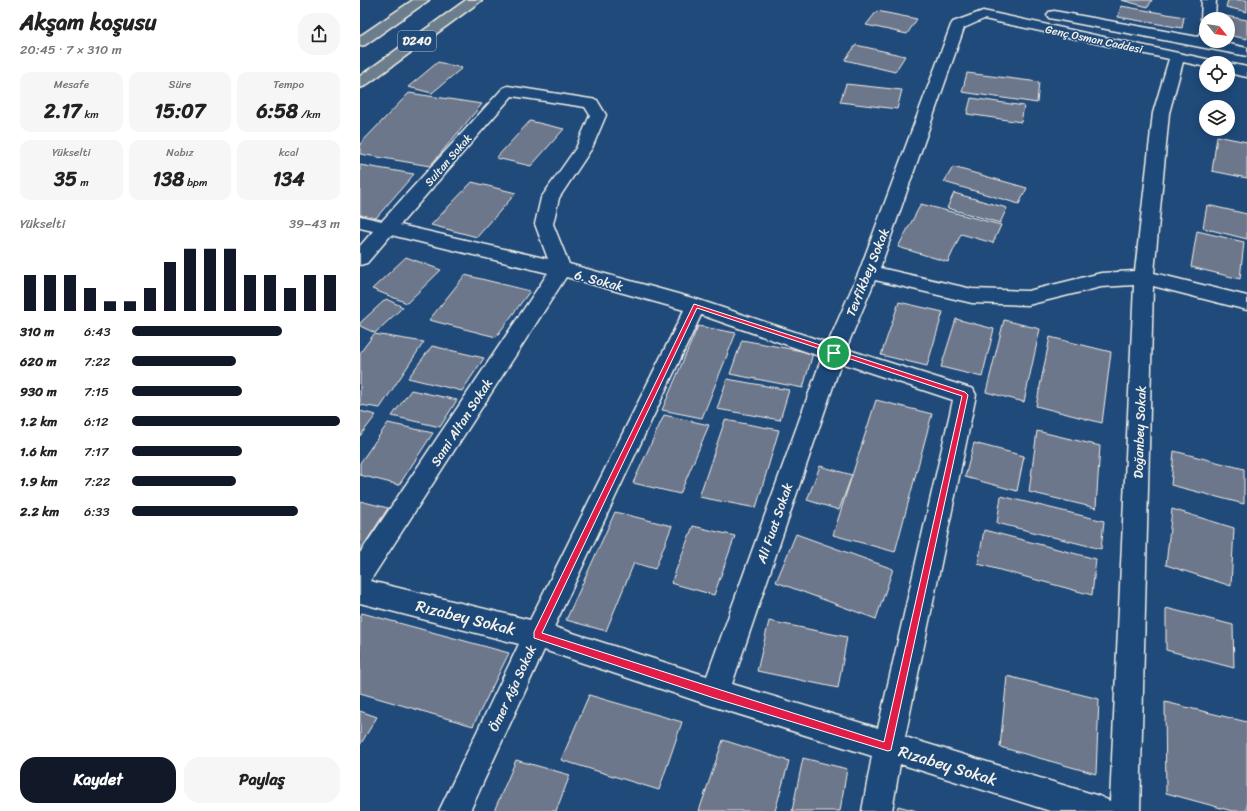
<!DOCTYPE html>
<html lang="tr">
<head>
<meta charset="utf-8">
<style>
  :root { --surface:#fff; --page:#f6f6f6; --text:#222; --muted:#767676; --accent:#111827 }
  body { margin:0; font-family:Sriracha,sans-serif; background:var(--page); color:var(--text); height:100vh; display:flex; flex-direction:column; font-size:15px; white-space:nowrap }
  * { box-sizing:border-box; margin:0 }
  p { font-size:13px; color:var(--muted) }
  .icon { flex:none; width:22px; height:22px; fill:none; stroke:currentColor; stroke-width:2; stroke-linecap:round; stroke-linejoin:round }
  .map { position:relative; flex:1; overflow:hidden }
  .panel { display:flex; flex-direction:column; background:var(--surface); width:360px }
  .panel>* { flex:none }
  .needle { width:26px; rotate:120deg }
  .fabs { position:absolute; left:839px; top:12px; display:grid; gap:8px }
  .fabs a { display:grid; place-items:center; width:36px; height:36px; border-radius:50%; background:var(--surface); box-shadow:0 2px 10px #0003; font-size:20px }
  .pin { position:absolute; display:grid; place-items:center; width:34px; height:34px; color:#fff; margin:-17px; border:2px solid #fff; border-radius:50%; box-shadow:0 1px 4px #0007 }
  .round { display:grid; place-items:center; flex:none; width:42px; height:42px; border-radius:16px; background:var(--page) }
  .headline { display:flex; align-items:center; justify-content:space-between; height:68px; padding:0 20px }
  h1 { font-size:22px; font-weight:700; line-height:30px }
  .metrics { display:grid; grid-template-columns:repeat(3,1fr); gap:6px; height:68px; padding:4px 20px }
  .metrics div { display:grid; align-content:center; border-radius:10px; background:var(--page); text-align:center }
  .metrics b { font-size:20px; font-weight:700 }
  .metrics small { font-size:11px; font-weight:400 }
  .metrics p { font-size:11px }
  .chart { height:112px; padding:8px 20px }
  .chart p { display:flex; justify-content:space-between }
  .chart svg { width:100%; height:72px; margin-top:4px; stroke:var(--accent); stroke-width:6 }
  .primary-button { display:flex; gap:8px; margin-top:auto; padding:8px 20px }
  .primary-button a { flex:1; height:46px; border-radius:16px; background:var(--accent); color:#fff; font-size:16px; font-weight:700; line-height:46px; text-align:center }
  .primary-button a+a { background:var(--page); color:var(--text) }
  ul { padding:0 20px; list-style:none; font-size:13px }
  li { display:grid; grid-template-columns:64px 48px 1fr; align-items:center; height:30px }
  li i { height:10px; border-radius:5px; background:var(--accent) }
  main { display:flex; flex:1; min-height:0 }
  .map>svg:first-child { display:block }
  .building { fill:#6d778c; stroke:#f4f1e8 }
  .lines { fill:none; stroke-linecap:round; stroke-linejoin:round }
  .minor-casing { stroke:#f4f1e8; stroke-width:3 }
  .highway-casing { stroke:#f4f1e8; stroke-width:3 }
  .minor { fill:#1f4a7a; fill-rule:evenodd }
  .highway { fill:#6c7d8c; fill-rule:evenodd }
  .route { fill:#e11d48; stroke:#fff; fill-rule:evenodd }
  .labels { text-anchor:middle; stroke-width:3; stroke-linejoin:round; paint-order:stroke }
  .far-street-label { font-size:11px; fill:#f4f1e8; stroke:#1f4a7a }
  .shield { fill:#1f4a7a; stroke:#b4bfc7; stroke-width:1 }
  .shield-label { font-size:12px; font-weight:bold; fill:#f4f1e8 }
  .street-label { font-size:13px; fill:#f4f1e8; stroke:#1f4a7a }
  .near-street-label { font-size:16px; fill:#f4f1e8; stroke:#1f4a7a }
</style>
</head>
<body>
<main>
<section class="panel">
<div class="headline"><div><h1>Akşam koşusu</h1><p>20:45 · 7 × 310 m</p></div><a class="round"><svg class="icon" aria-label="share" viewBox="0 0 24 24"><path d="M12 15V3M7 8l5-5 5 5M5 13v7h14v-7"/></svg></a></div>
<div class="metrics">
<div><p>Mesafe</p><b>2.17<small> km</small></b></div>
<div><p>Süre</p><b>15:07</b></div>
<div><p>Tempo</p><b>6:58<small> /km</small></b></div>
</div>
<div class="metrics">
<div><p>Yükselti</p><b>35<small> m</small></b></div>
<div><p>Nabız</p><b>138<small> bpm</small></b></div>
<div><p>kcal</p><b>134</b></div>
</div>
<div class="chart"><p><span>Yükselti</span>39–43 m</p>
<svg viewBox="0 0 160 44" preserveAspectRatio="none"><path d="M5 44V22M15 44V22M25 44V22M35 44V30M45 44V38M55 44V38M65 44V30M75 44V14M85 44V6M95 44V6M105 44V6M115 44V22M125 44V22M135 44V30M145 44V22M155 44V22"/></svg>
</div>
<ul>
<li><b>310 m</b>6:43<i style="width:72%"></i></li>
<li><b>620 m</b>7:22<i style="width:50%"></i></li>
<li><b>930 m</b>7:15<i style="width:53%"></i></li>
<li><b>1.2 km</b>6:12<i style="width:100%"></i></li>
<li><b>1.6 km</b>7:17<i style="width:53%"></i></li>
<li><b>1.9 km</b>7:22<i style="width:50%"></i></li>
<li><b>2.2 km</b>6:33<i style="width:80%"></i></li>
</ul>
<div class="primary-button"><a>Kaydet</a><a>Paylaş</a></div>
</section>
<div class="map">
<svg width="887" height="811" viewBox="0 0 887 811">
  <rect width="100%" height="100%" fill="#1f4a7a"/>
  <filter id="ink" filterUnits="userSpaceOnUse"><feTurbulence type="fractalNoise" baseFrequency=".025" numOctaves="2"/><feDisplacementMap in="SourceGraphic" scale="8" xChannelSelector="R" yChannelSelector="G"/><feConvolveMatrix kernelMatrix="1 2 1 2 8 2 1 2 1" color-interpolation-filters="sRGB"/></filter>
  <g filter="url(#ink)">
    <!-- building -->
    <g class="building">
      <path d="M 761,0 L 792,0 L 788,7 Z"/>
      <path d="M 868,0 L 887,0 L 887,12 L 866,7 Z"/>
      <path d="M 761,6 L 824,17 L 822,28 L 758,17 Z"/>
      <path d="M 517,11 L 557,19 L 547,34 L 506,25 Z"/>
      <path d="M 866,16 L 887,20 L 887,39 L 868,35 L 868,19 L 865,19 Z"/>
      <path d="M 496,45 L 545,56 L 535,72 L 485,60 Z"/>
      <path d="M 78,62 L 102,68 L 72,93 L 48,87 Z"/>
      <path d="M 607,73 L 679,82 L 677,103 L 602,92 Z"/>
      <path d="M 486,84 L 542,90 L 537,109 L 480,102 Z"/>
      <path d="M 49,93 L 122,104 L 70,166 L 0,154 L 0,144 Z"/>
      <path d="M 611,98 L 664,106 L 661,122 L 607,114 Z"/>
      <path d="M 170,121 L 204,129 L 171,166 L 136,158 Z"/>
      <path d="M 857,136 L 887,142 L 887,178 L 852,171 Z"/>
      <path d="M 0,165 L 54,174 L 16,218 L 0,215 Z"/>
      <path d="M 593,167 L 667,188 L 659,204 L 584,182 Z"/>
      <path d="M 112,182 L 156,193 L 117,237 L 71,225 Z"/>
      <path d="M 594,193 L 647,208 L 640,223 L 587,208 Z"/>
      <path d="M 561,204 L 641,225 L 633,243 L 601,234 L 588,262 L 538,247 Z"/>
      <path d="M 847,205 L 887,214 L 887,239 L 843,228 Z"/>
      <path d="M 837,231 L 884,242 L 880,279 L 831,267 Z"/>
      <path d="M 46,257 L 81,270 L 47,303 L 12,289 Z"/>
      <path d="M 105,275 L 170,291 L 136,337 L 69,320 Z"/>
      <path d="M 26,299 L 43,307 L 15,333 L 0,326 L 0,323 Z"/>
      <path d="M 539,302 L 583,312 L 567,366 L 521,355 Z"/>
      <path d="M 596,319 L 634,329 L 622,377 L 581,367 Z"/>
      <path d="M 644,320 L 680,329 L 664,402 L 626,392 Z"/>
      <path d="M 338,326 L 376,333 L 342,418 L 302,410 Z"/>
      <path d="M 14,334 L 64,342 L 20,408 L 0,405 L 0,353 Z"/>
      <path d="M 690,337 L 751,352 L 742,423 L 676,406 Z"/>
      <path d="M 382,340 L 453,353 L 443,388 L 370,374 Z"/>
      <path d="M 72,346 L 124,358 L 102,391 L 48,378 Z"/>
      <path d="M 367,379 L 429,390 L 420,420 L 357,409 Z"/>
      <path d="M 51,390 L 97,400 L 80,427 L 32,416 Z"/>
      <path d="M 516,400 L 572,414 L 535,552 L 473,535 Z"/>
      <path d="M 0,411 L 16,415 L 0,436 Z"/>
      <path d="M 304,415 L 349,425 L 320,494 L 273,483 Z"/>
      <path d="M 365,420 L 419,430 L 396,508 L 339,497 Z"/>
      <path d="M 28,423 L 73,433 L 39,485 L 0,475 L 0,463 Z"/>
      <path d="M 677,431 L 740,446 L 736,508 L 669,492 Z"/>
      <path d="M 614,443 L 664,456 L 657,491 L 605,477 Z"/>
      <path d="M 814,451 L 884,469 L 884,504 L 811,485 Z"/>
      <path d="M 460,466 L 492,475 L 479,510 L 447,500 Z"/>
      <path d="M 641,496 L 744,521 L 741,549 L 637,523 Z"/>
      <path d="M 0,501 L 28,508 L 0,551 Z"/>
      <path d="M 812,509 L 874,528 L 871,586 L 806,565 Z"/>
      <path d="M 255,512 L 312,526 L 295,569 L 274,563 L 246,631 L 206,620 Z"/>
      <path d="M 333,526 L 375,536 L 354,595 L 311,583 Z"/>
      <path d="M 624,530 L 736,559 L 732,595 L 618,564 Z"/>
      <path d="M 436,534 L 533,569 L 516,619 L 416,582 Z"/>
      <path d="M 806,608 L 873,625 L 874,668 L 806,650 Z"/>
      <path d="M 2,613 L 149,653 L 113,726 L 0,693 L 0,617 Z"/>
      <path d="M 409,621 L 487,637 L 478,688 L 397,671 Z"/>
      <path d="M 647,676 L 739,699 L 736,774 L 640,747 Z"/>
      <path d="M 229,695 L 322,722 L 299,790 L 201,760 Z"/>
      <path d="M 805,702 L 887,722 L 887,811 L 872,811 L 806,793 Z"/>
      <path d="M 0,711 L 17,717 L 0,745 Z"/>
      <path d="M 363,740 L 429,761 L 415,811 L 339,811 Z"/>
      <path d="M 443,758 L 487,769 L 480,811 L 432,811 Z"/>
      <path d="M 156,760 L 210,775 L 196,811 L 134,811 Z"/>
      <path d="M 538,806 L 557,811 L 537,811 Z"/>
    </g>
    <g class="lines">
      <defs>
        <g id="minor">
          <path d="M 842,0 L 856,0 L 855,19 L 846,19 L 846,23 L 841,19 Z"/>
          <path d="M 623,11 L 846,59 L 851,60 L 853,63 L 846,63 L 846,67 L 823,62 L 809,113 L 794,273 L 887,296 L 887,310 L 793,286 L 780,811 L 690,811 L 540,764 L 532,811 L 502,811 L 512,756 L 355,707 L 184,650 L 110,811 L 79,811 L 159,644 L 0,603 L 0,553 L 188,273 L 31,235 L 7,263 L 0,265 L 0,246 L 13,231 L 0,228 L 0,216 L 22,221 L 143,88 L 148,86 L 237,100 L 246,115 L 232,148 L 199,198 L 193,224 L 209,264 L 336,299 L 468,343 L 499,272 L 591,25 L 593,22 ZM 624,19 L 809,59 L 793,113 L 775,271 L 741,273 L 668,291 L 612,289 L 520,268 L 604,28 ZM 152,96 L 225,107 L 230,115 L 216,148 L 181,198 L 175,224 L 188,259 L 40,225 ZM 206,277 L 324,310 L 170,620 L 10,581 ZM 515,280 L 612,303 L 668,305 L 741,287 L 774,285 L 750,801 L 739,796 L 545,737 L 616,395 L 613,389 L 486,349 ZM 341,315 L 462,357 L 347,676 L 194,627 ZM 481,363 L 593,400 L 518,728 L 372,684 Z"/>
          <path d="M 694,11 L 838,37 L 841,31 L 846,30 L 846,41 L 856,41 L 887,48 L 887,56 L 689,18 L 687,15 L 689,12 Z"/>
          <path d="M 868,63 L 887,67 L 887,77 L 868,73 Z"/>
        </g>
        <g id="highway">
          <path d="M 53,0 L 69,0 L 5,45 L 0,46 L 0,36 Z"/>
          <path d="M 106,0 L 122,0 L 5,86 L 0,88 L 0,76 Z"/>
        </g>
      </defs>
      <!-- minor casing -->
      <use href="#minor" class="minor-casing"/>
      <!-- highway casing -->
      <use href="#highway" class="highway-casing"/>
      <!-- minor -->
      <use href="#minor" class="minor"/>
      <!-- highway -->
      <use href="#highway" class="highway"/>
    </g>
  </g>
  <!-- route -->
  <path class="route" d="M 334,304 L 605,392 L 608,395 L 531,750 L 528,751 L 354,698 L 174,638 L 174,632 ZM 337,308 L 602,396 L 524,742 L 182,633 Z"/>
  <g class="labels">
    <!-- far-street labels -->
    <g class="far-street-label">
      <text transform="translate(734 39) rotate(12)" y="4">Genç Osman Caddesi</text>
      <text transform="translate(88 160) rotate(-49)" y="4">Sultan Sokak</text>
    </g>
    <!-- shield labels -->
    <rect class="shield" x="38" y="31" width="38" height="20" rx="3"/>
    <g class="shield-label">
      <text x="57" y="45">D240</text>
    </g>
    <!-- street labels -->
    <g class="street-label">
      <text transform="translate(507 272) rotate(-68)" y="5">Tevfikbey Sokak</text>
      <text transform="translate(239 280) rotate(15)" y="5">6. Sokak</text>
      <text transform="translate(101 422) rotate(-57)" y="5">Sami Altan Sokak</text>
      <text transform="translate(779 432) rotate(-88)" y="5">Doğanbey Sokak</text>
      <text transform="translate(414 523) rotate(-71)" y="5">Ali Fuat Sokak</text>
      <text transform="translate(152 688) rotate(-65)" y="5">Ömer Ağa Sokak</text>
    </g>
    <!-- near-street labels -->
    <g class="near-street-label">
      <text transform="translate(106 617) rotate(14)" y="6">Rızabey Sokak</text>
      <text transform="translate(588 765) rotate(17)" y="6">Rızabey Sokak</text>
    </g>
  </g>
</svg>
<div class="fabs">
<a><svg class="needle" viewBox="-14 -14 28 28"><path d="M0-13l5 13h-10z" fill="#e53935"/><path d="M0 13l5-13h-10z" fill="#767676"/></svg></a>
<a><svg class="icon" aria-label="locate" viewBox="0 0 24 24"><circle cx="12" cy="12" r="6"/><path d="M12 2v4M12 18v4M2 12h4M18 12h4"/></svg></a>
<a><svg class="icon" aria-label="layers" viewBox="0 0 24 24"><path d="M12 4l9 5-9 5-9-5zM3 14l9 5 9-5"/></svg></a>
</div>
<div class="pin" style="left:474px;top:353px;background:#1e9e55"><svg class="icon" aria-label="arrive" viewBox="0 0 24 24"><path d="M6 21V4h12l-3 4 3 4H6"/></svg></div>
</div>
</main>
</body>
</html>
